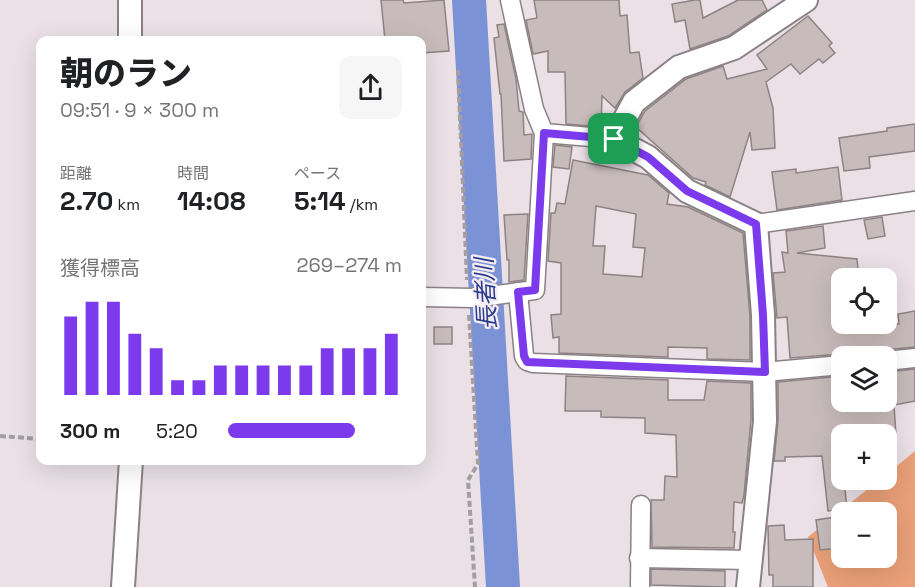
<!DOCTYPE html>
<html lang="ja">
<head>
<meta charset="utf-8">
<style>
  :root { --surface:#fff; --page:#f6f6f6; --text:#202124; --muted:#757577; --accent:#7c3aed }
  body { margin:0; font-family:"Space Grotesk","Noto Sans JP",sans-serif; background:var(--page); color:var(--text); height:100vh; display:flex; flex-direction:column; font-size:22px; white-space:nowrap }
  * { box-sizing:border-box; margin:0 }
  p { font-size:20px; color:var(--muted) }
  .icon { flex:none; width:33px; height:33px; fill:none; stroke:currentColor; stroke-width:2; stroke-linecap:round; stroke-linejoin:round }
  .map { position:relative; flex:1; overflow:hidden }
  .side { position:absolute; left:36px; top:36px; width:390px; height:429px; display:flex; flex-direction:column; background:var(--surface); border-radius:12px; box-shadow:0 6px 24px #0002 }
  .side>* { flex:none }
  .fabs { position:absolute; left:831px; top:268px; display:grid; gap:12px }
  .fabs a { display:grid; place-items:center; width:66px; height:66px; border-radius:12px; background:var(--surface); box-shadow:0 6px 24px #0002; font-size:30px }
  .pin { position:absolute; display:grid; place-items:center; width:51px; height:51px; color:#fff; margin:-26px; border-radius:12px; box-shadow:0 3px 9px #0006 }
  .round { display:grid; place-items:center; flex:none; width:63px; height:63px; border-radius:12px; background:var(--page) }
  .overview { display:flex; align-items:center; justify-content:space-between; height:102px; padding:0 24px }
  h1 { font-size:33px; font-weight:800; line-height:45px }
  .stats { display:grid; grid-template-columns:repeat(3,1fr); gap:9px; height:102px; padding:6px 24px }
  .stats div { display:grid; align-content:center }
  .stats b { font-size:26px; font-weight:800 }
  .stats small { font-size:16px; font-weight:400 }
  .stats p { font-size:16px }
  .chart { height:168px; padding:12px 24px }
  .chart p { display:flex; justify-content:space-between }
  .chart svg { width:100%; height:108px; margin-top:6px; stroke:var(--accent); stroke-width:6 }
  ul { padding:0 24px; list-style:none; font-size:20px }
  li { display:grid; grid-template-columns:96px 72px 1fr; align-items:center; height:45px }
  li i { height:15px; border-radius:8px; background:var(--accent) }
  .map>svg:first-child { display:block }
  .forest { fill:#eaa078; fill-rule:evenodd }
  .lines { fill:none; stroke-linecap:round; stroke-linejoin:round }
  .river { stroke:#7b93d6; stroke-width:34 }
  .building { fill:#c8bbbc; stroke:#8e8283; stroke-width:1.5; fill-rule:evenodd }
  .minor-casing { stroke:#8a8187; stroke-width:21 }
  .tertiary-casing { stroke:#8a8187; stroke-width:26 }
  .path { stroke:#a59da2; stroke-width:4; stroke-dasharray:6 3; stroke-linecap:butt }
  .minor { stroke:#fff; stroke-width:18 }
  .tertiary { stroke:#fff; stroke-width:22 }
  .route-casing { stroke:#fff; stroke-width:12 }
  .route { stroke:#7c3aed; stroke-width:8 }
  .labels { text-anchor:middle; stroke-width:4.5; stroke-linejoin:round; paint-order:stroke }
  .water-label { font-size:24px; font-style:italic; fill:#2a3e8d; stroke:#f7edf3 }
</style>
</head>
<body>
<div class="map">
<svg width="915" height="587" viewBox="0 0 915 587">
  <rect width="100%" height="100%" fill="#eae0e6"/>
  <!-- forest -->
  <path class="forest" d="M 915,451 L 915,587 L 828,587 L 808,537 L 879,480 L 886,480 L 887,474 ZM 842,513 L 886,513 L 886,558 L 842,558 Z"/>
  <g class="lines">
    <!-- river -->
    <path class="river" d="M 469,0 L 503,587"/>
  </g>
  <!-- building -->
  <g class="building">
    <path d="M 381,0 L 403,0 L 404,3 L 444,0 L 449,51 L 422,53 L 422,40 L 385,40 Z"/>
    <path d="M 534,0 L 619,0 L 620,16 L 627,15 L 630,53 L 639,52 L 643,78 L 625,92 L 615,108 L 602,96 L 601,127 L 566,124 L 565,72 L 548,72 L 548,51 L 533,54 L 526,20 L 537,18 Z"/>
    <path d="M 695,0 L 700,0 L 703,18 L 738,0 L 762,0 L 767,10 L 728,36 L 690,49 L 685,20 L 675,22 L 672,4 Z"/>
    <path d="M 808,16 L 832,43 L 829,46 L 835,53 L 823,63 L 819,59 L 800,74 L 791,64 L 766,82 L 773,108 L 775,148 L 752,150 L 750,132 L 730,197 L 705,185 L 706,182 L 693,178 L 636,127 L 645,111 L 686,79 L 723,66 L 727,79 L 767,69 L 757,55 Z"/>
    <path d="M 504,24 L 516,79 L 519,111 L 523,112 L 524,135 L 532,134 L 531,159 L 504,161 L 501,94 L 500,94 L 494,38 L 499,37 L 497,25 Z"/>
    <path d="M 915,124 L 915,151 L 869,157 L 870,168 L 844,171 L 839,138 L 887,131 L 887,128 Z"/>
    <path d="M 555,145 L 572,147 L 569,169 L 553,167 Z"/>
    <path d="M 573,160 L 648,175 L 669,193 L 667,204 L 688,207 L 743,233 L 750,316 L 750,360 L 707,359 L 707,348 L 668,347 L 668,357 L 559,353 L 559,337 L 553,338 L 551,315 L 561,314 L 561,263 L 548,261 L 551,213 L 555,213 L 557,203 L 565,204 ZM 596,206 L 636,214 L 633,247 L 645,248 L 642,277 L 603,274 L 605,246 L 593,246 Z"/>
    <path d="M 838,167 L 842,200 L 777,210 L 772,172 L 796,169 L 796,173 Z"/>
    <path d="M 528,214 L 524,280 L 509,282 L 509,260 L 507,260 L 504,215 Z"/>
    <path d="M 882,217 L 885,236 L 868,239 L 864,220 Z"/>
    <path d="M 823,226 L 825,248 L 797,253 L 857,259 L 859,279 L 842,279 L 842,324 L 899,324 L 898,314 L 915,311 L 915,347 L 884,350 L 879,352 L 876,357 L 849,357 L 841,354 L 790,358 L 787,317 L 777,318 L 773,273 L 785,272 L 782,252 L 788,253 L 786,231 Z"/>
    <rect x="434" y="327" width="18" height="17"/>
    <path d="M 915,369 L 915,401 L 894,405 L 896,435 L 842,435 L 842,480 L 844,480 L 847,509 L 828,511 L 822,456 L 785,457 L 785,461 L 774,461 L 778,421 L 778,382 L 842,376 L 842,402 L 886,402 L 886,372 Z"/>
    <path d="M 566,376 L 668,380 L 668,400 L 704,400 L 707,381 L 751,383 L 751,420 L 744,495 L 742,503 L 734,502 L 733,532 L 735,532 L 734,548 L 652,547 L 651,500 L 664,500 L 665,476 L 677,477 L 676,435 L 645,433 L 645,418 L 601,417 L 601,411 L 565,411 Z"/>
    <path d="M 835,517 L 839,548 L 820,550 L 816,520 Z"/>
    <path d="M 784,525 L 785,540 L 813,539 L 813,587 L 773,587 L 773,575 L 769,575 L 768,526 Z"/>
    <path d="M 651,569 L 725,571 L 725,587 L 651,585 Z"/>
  </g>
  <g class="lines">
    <defs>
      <g id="minor">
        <path d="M 544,133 L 614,139"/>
        <path d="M 756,224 L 915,201"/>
        <path d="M 518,292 L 524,356 L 527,361 L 533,363 L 764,372 L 842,365"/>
        <path d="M 422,297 L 473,298 L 535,290 L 544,133 L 534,109 L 510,0"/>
        <path d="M 886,361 L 915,358"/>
        <path d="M 639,558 L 750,560"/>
        <path d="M 640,587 L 641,505"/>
      </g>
      <g id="tertiary">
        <path d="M 130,0 L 130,40"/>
        <path d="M 123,587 L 131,460"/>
        <path d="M 748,587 L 765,421 L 763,315 L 756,224 L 687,191 L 648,157 L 614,139 L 634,102 L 679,67 L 734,48 L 806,0"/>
      </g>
    </defs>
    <!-- minor casing -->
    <use href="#minor" class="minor-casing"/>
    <!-- tertiary casing -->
    <use href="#tertiary" class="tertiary-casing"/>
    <!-- path -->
    <g class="path">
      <path d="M 458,70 L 467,280"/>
      <path d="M 469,315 L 478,464 L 468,480 L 475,587"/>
      <path d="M 0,436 L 40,439"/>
    </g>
    <!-- minor -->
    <use href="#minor" class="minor"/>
    <!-- tertiary -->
    <use href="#tertiary" class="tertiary"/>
  </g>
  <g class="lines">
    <defs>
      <path id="route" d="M 544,133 L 614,139 L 648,157 L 687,191 L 756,224 L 763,315 L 765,372 L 527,362 L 524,356 L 518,292 L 535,290 Z"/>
    </defs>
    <!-- route casing -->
    <use href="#route" class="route-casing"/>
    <!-- route -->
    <use href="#route" class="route"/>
  </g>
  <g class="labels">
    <!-- water labels -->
    <g class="water-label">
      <text transform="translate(486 294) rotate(-93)" y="8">長者川</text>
    </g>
  </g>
</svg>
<div class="fabs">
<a><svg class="icon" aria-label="locate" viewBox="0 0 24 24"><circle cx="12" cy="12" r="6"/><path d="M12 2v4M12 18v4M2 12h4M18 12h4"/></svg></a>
<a><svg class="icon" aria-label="layers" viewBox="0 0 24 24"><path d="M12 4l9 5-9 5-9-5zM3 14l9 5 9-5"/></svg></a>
<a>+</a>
<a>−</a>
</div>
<div class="pin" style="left:614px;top:139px;background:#1e9e55"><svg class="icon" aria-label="arrive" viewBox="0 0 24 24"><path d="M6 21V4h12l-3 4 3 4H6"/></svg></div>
<section class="side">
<div class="overview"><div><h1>朝のラン</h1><p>09:51 · 9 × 300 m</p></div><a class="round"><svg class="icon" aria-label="share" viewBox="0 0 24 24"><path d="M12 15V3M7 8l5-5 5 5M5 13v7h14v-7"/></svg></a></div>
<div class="stats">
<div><p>距離</p><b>2.70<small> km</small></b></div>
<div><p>時間</p><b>14:08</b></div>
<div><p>ペース</p><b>5:14<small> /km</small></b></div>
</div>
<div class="chart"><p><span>獲得標高</span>269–274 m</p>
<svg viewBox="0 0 160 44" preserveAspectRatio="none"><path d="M5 44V12M15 44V6M25 44V6M35 44V19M45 44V25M55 44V38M65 44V38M75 44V32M85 44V32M95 44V32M105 44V32M115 44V32M125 44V25M135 44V25M145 44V25M155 44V19"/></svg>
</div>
<ul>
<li><b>300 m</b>5:20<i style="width:73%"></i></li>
</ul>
</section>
</div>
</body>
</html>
